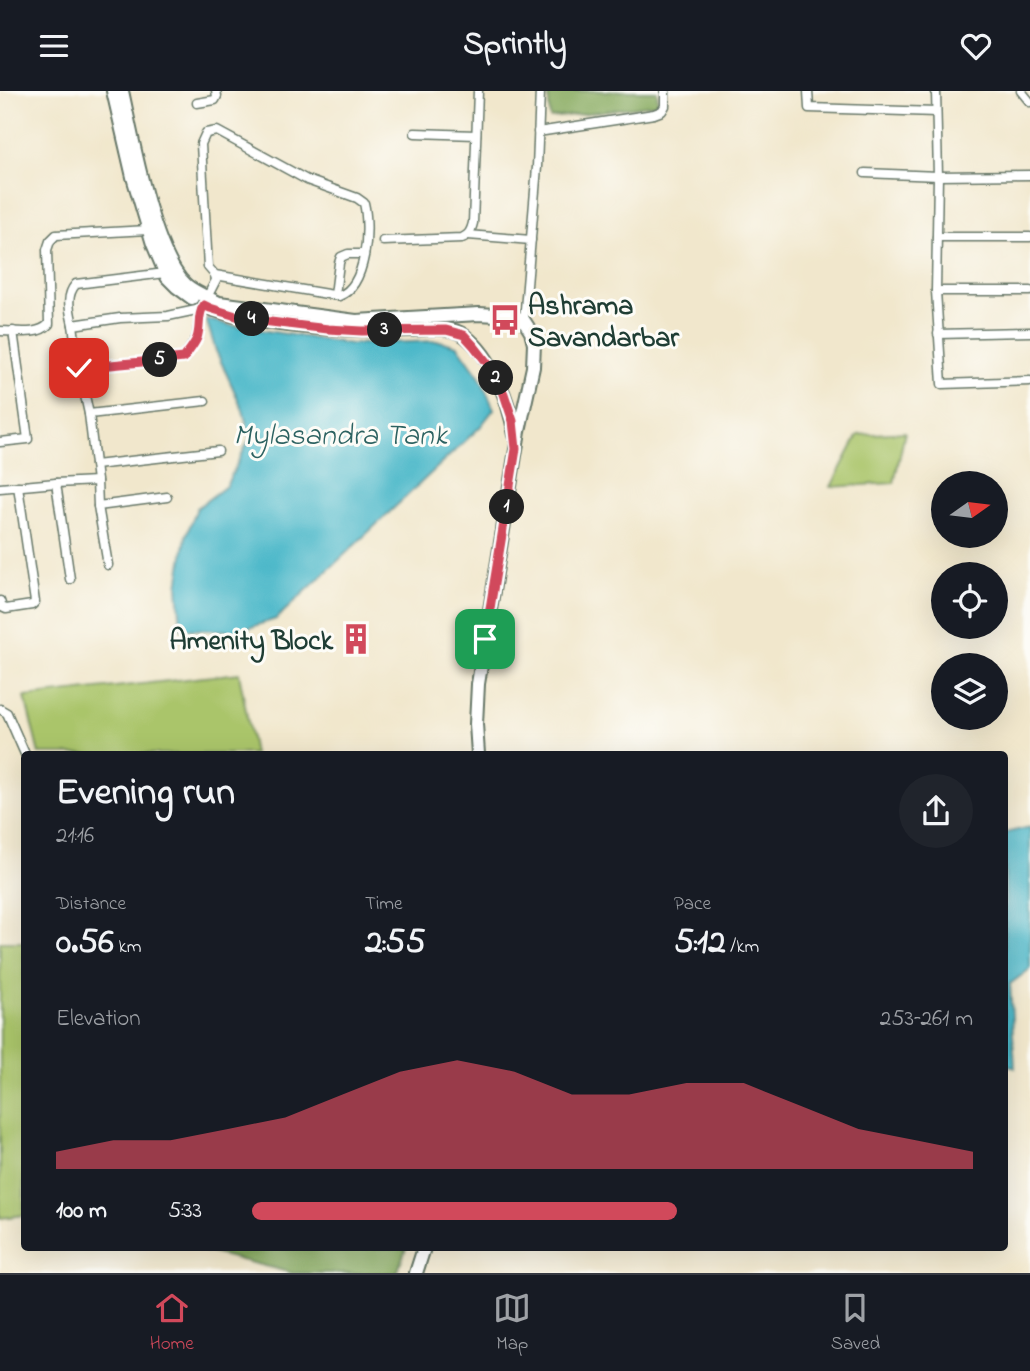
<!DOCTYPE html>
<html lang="en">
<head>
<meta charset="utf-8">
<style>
  :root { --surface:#171b24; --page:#20242c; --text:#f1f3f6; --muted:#9ea1a6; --line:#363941; --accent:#d1495b }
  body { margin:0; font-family:"Indie Flower",sans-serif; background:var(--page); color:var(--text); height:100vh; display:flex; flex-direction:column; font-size:26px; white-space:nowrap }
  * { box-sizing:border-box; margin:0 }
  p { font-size:23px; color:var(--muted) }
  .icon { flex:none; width:38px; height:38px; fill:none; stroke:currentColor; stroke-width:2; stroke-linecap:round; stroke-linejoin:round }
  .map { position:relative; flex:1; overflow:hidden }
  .sheet { position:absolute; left:21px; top:660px; width:987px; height:500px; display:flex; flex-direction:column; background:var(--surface); border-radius:7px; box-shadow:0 7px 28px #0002 }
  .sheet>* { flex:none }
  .needle { width:46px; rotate:76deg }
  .controls { position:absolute; left:931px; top:380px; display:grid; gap:14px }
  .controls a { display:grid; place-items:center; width:77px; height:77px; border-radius:50%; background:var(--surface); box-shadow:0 7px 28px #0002; font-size:35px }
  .pin { position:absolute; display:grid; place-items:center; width:60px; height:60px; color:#fff; margin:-30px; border-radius:14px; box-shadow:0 4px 10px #0006 }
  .km { position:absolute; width:35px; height:35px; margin:-18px; border-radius:50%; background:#222; color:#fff; font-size:19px; line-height:35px; text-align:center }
  .round { display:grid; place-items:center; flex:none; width:74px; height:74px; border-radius:37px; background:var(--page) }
  .head { display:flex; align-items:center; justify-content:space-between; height:119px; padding:0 35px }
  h1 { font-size:38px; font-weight:800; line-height:52px }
  .metrics { display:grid; grid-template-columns:repeat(3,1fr); gap:10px; height:119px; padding:7px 35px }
  .metrics div { display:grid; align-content:center }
  .metrics b { font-size:35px; font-weight:800 }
  .metrics small { font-size:19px; font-weight:400 }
  .metrics p { font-size:19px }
  .chart { height:196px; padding:14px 35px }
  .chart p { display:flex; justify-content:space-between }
  .chart svg { width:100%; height:126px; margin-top:7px; fill:var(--accent); opacity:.7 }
  ul { padding:0 35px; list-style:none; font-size:23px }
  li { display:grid; grid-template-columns:112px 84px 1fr; align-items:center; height:52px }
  li i { height:18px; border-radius:9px; background:var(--accent) }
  header { display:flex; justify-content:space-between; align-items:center; height:91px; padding:0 35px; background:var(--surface); font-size:32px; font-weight:800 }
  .menu { display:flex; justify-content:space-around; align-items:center; height:98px; border-top:2px solid var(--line); background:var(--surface); font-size:19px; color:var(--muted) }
  .menu a { display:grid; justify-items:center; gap:4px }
  .menu .on { color:var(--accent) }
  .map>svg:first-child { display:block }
  .green { fill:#aac56b; stroke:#648150; stroke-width:2 }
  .forest { fill:#87aa5f; stroke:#53744a; stroke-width:2 }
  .water { fill:#4cb8c9; stroke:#367a7e; stroke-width:2 }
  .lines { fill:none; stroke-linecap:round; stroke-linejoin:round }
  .street-casing { stroke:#687869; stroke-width:11 }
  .secondary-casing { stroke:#687869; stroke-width:16 }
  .street { stroke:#fff; stroke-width:8 }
  .secondary { stroke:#fff; stroke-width:12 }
  .route-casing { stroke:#fff; stroke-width:14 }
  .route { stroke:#d1495b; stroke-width:9 }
  .labels { text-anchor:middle; stroke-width:6; stroke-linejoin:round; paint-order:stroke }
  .poi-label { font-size:28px; font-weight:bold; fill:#1f3d34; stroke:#fdfcf7; text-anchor:start }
  .water-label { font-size:30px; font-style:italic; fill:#2c6261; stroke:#fdfcf7 }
</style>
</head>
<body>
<header><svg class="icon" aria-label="menu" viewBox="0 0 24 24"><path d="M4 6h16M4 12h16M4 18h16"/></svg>Sprintly<svg class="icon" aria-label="heart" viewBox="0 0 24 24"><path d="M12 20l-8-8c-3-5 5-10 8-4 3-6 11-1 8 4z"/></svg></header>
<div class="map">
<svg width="1030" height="1182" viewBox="0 0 1030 1182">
  <rect width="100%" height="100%" fill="#fdfcf7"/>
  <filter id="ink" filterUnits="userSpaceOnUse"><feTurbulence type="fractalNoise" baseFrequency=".0143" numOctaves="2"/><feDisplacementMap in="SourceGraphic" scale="14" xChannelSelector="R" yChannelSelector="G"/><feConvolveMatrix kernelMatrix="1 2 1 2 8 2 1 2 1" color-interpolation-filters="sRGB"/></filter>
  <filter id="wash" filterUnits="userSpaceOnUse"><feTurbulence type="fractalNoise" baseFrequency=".00686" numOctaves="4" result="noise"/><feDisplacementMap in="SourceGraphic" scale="28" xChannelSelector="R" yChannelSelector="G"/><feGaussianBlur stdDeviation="1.57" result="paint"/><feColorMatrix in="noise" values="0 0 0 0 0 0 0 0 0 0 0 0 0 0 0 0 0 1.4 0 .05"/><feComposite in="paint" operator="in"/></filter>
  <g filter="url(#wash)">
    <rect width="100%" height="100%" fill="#f1e7cc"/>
    <!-- green -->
    <g class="green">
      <path d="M 905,341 L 894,392 L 831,396 L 858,344 Z"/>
      <path d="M 239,582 L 254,663 L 39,663 L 25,606 Z"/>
      <path d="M 0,851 L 24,851 L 24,1124 L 0,1127 Z"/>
    </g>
    <!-- forest -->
    <g class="forest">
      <path d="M 548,0 L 657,0 L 658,13 L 550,27 Z"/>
      <path d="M 193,1157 L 406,1157 L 397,1182 L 292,1182 Z"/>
    </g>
    <!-- water -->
    <g class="water">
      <path d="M 206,228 L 229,234 L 351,253 L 440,250 L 458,255 L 480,286 L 494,318 L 480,336 L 276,528 L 239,540 L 181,538 L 178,495 L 186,445 L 197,417 L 226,395 L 250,347 L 243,319 L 216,260 Z"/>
      <path d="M 1030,736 L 1030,878 L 1010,893 L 1015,977 L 1004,972 L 1005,742 Z"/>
    </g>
  </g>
  <g filter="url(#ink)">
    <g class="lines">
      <defs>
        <g id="street">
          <path d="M 808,0 L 809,17 L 936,21"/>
          <path d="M 936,0 L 938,85 L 936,200 L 942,293 L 1030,290"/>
          <path d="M 1021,0 L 1030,11"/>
          <path d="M 197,12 L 215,9 L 217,5 L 216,0"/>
          <path d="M 217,40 L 307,89 L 357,107 L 364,112 C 370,137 367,195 339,205 L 215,184 L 208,176 L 201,53 L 206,42 Z"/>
          <path d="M 538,41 L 654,23 L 662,20 L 665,15 L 665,0"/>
          <path d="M 415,42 L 476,44"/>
          <path d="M 865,82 L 938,85 L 1030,84"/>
          <path d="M 468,144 L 531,149"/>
          <path d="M 937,146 L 1030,146"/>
          <path d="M 383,150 L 462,147 C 469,144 471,140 473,132 L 478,0"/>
          <path d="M 936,200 L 1030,200"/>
          <path d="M 335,204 L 339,172 L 341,166 L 348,163 L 364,163"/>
          <path d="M 524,230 L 537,76 L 540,0"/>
          <path d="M 73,234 C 70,220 65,205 76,193 L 165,182"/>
          <path d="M 0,240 C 15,240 38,245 49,233 L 47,159 L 50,150 L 56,144 L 148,139"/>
          <path d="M 938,243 L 1030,241"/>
          <path d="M 79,277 L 184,267 L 197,246 L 201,218"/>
          <path d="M 89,323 L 205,310"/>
          <path d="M 0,351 L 28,348 L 13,240"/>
          <path d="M 95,374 L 218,360"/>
          <path d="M 56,392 L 70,488"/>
          <path d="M 0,397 L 56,392 L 97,390"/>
          <path d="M 98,415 L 167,406"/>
          <path d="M 108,474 L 98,415 L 97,390 L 89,323 L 79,277 L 73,234 L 120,227 L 168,225 L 201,218 L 216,189 L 215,184"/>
          <path d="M 0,510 L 2,516 L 6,518 L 32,514 L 35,511 L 18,395"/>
          <path d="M 0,618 L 7,622 L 25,663"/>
        </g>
        <g id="secondary">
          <path d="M 113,0 L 133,86 L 153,153 L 167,186 L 177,196 L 192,207"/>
          <path d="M 122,0 C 132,45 153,164 186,194 C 195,202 209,207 219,212 L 356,230 L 479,223 L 514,225 L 524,230 L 531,241 L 534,253 L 533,276 L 519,340 L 478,593 L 476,633 L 478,663"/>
          <path d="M 211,218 C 223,221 235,226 247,228 C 302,238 358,240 413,239 C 429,238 452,235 465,245 C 493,266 509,311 515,344"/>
          <path d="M 416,1182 L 424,1157"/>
        </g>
      </defs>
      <!-- street casing -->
      <use href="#street" class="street-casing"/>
      <!-- secondary casing -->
      <use href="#secondary" class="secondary-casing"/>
      <!-- street -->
      <use href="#street" class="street"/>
      <!-- secondary -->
      <use href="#secondary" class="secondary"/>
    </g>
  </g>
  <g class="lines" filter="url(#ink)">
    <defs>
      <path id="route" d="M 79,277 L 184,267 C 188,261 194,254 197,247 C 201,236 197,224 204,214 L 210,217 L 246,228 L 328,238 L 362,240 L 446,239 L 464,244 L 474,255 L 492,278 L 504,303 L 513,330 L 516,358 L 485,548"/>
    </defs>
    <!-- route casing -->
    <use href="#route" class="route-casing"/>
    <!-- route -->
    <use href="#route" class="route"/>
  </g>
  <!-- icons -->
  <defs>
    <symbol id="bus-bare" viewBox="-9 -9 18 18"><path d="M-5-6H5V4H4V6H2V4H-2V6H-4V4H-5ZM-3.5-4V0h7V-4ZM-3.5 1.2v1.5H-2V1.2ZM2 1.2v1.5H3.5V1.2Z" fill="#d1495b" stroke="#fdfcf7" stroke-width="2.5" paint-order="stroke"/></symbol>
    <symbol id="building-bare" viewBox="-9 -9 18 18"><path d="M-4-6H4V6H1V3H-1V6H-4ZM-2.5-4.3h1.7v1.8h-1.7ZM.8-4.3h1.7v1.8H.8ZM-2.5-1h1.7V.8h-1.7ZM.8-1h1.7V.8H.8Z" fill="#d1495b" stroke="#fdfcf7" stroke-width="2.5" paint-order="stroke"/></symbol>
  </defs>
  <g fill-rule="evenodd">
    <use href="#bus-bare" x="483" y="207" width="44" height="44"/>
    <use href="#building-bare" x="334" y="526" width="44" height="44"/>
  </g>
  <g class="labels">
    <!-- poi labels -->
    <g class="poi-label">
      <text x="528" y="223">Ashrama<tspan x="528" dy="32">Savandarbar</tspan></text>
      <text x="333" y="558" text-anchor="end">Amenity Block</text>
    </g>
    <!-- water labels -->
    <g class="water-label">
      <text x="340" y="353">Mylasandra Tank</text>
    </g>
  </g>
</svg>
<div class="controls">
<a><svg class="needle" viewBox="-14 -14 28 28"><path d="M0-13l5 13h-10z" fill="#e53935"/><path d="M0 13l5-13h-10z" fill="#9ea1a6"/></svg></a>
<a><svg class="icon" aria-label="locate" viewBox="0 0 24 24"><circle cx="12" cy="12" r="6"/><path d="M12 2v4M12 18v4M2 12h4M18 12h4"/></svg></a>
<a><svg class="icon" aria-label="layers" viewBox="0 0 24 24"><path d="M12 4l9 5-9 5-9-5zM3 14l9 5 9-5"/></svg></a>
</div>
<div class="pin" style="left:485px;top:548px;background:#1e9e55"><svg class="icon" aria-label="arrive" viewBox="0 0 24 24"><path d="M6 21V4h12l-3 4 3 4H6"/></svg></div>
<div class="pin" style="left:79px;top:277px;background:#d93025"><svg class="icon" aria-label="check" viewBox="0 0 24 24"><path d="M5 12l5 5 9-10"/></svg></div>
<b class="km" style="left:507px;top:416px">1</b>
<b class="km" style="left:496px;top:287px">2</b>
<b class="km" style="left:385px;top:239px">3</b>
<b class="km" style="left:252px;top:228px">4</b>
<b class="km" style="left:160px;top:269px">5</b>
<section class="sheet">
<div class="head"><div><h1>Evening run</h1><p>21:16</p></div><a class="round"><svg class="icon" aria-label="share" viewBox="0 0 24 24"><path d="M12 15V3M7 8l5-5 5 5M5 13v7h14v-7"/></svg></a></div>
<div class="metrics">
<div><p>Distance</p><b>0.56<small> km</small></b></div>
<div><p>Time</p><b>2:55</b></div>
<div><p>Pace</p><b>5:12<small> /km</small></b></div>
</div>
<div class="chart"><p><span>Elevation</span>253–261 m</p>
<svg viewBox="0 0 160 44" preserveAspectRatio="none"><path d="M0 44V38L10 34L20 34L30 30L40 26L50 18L60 10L70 6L80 10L90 18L100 18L110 14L120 14L130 22L140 30L150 34L160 38V44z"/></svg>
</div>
<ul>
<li><b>100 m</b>5:33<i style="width:59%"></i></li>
</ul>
</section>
</div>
<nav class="menu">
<a class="on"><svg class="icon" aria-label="home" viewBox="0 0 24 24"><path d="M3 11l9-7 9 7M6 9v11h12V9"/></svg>Home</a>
<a><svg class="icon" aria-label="map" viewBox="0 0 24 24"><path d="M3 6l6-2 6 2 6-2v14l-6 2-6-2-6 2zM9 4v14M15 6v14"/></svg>Map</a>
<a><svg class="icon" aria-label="saved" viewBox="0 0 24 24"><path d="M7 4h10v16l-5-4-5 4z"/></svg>Saved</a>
</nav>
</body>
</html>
